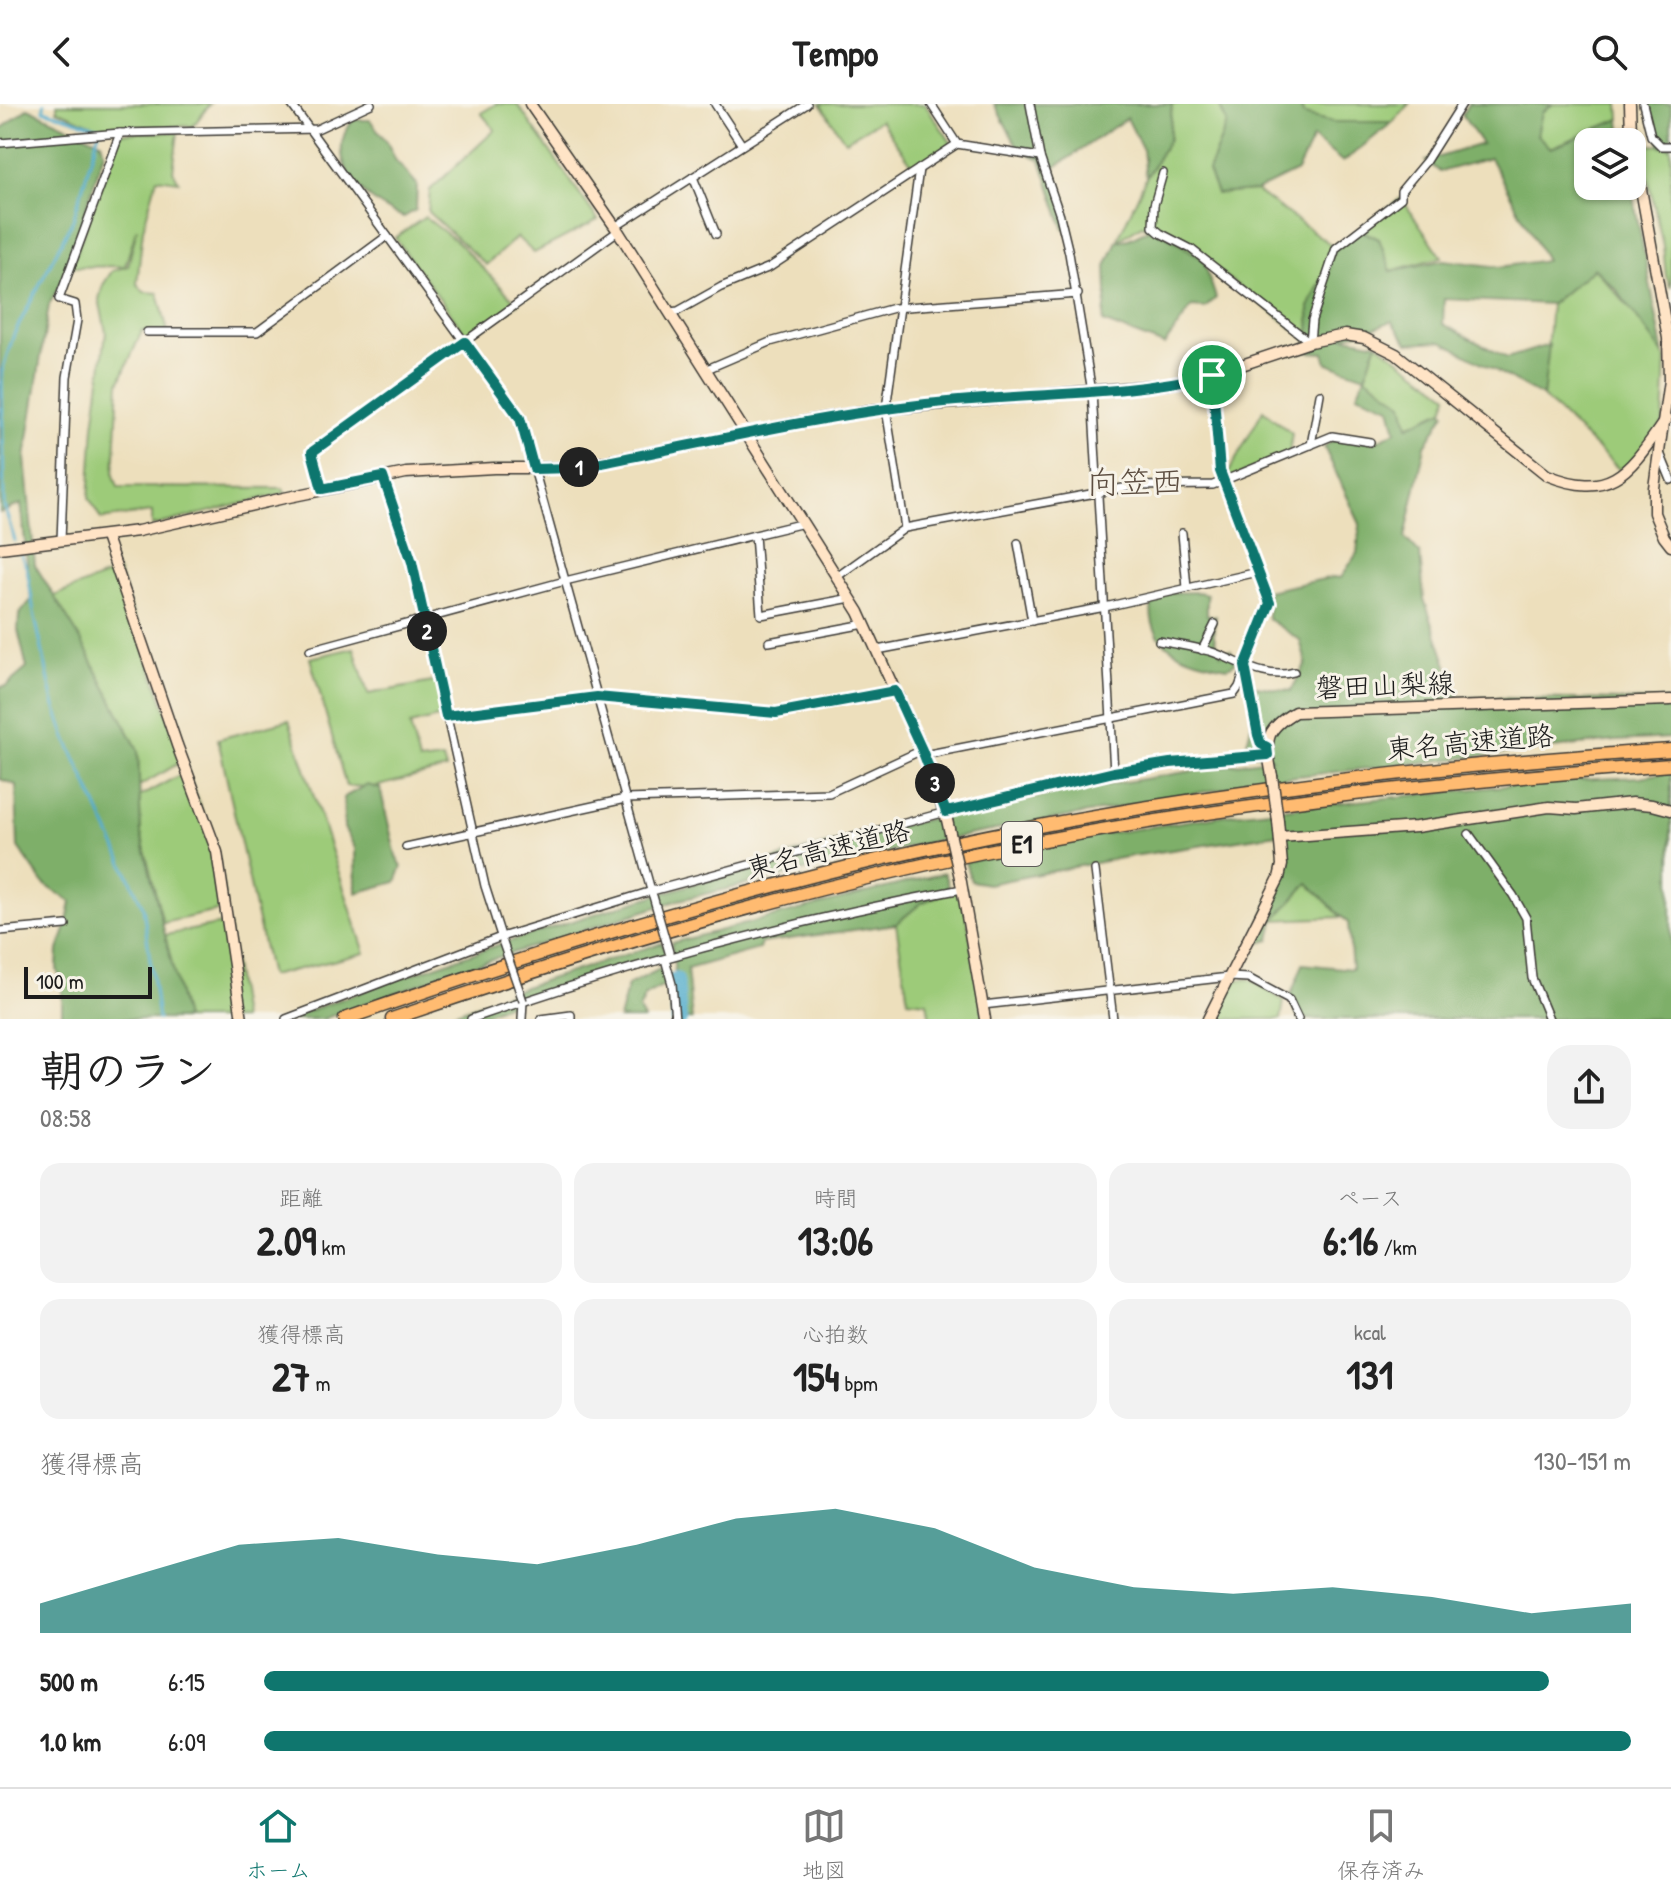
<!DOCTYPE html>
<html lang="ja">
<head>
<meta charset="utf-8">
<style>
  :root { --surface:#fff; --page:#f2f2f2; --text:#222; --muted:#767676; --line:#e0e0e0; --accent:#0f766e }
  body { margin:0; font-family:"Patrick Hand","Klee One",sans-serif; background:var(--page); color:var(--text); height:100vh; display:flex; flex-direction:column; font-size:30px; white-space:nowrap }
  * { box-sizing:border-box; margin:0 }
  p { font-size:26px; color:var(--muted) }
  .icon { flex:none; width:44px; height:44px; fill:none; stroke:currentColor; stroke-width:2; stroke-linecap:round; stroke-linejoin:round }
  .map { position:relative; height:915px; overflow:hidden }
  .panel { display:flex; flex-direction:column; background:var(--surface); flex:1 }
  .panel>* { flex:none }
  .controls { position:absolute; left:1574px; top:24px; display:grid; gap:16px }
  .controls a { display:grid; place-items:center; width:72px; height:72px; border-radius:16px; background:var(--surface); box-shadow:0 2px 6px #0004; font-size:40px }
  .scale { position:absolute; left:24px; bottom:20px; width:128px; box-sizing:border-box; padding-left:8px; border:4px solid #1c1c1c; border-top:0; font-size:22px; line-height:28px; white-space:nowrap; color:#1c1c1c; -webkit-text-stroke:6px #f7f3e8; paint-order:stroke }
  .pin { position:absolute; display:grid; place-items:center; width:68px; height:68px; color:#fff; margin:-34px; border:4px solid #fff; border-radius:50%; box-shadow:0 2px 8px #0007 }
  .km { position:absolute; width:40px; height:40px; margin:-20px; border-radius:50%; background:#222; color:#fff; font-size:22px; line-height:40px; text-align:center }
  .round { display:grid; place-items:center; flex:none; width:84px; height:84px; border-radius:24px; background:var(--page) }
  .headline { display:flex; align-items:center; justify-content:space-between; height:136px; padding:0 40px }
  h1 { font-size:44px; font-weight:800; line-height:60px }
  .stats { display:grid; grid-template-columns:repeat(3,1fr); gap:12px; height:136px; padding:8px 40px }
  .stats div { display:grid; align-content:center; border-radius:20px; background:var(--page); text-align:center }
  .stats b { font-size:40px; font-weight:800 }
  .stats small { font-size:22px; font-weight:400 }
  .stats p { font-size:22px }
  .chart { height:224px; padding:16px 40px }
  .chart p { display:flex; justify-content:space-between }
  .chart svg { width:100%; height:144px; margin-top:8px; fill:var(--accent); opacity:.7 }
  ul { padding:0 40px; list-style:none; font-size:26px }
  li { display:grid; grid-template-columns:128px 96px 1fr; align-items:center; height:60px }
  li i { height:20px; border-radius:10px; background:var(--accent) }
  header { display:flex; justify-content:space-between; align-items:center; height:104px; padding:0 40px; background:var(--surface); font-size:36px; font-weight:800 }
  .menu { display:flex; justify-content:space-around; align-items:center; height:112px; border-top:2px solid var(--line); background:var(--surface); font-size:22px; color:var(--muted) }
  .menu a { display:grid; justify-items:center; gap:4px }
  .menu .selected { color:var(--accent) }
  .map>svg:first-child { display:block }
  .green { fill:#9dcb79; stroke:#5c744a; stroke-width:2 }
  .forest { fill:#7eaf69; stroke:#4d6642; stroke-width:2 }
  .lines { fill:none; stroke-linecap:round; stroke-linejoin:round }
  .stream { stroke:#4faccd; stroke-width:3 }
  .river { stroke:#4faccd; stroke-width:16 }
  .street-casing { stroke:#3b3934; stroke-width:10 }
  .secondary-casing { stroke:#3b3934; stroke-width:13 }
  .highway-casing { stroke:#3b3934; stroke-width:15 }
  .street { stroke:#fff; stroke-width:7 }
  .secondary { stroke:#ffe4c6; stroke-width:10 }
  .highway { stroke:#ffbb71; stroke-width:12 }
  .street-bridge-casing { stroke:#3b3934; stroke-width:10; stroke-linecap:butt }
  .secondary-bridge-casing { stroke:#3b3934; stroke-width:13; stroke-linecap:butt }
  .street-bridge { stroke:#fff; stroke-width:7 }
  .secondary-bridge { stroke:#ffe4c6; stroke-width:10 }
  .route-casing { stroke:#fff; stroke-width:16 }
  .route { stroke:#0f766e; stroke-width:10 }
  .labels { text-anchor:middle; stroke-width:6; stroke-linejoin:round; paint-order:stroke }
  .shield { fill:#f7f3e8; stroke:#5e5c59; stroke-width:2 }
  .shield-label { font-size:26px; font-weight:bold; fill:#1c1c1c }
  .street-label { font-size:28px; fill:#1c1c1c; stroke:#f7f3e8 }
  .quarter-label { font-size:32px; fill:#5d4e41; stroke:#f7f3e8 }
</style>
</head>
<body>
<header><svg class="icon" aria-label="back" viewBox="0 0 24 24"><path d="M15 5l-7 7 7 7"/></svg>Tempo<svg class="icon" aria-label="search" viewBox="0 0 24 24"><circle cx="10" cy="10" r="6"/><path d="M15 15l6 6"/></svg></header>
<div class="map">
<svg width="1671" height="915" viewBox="0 0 1671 915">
  <rect width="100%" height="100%" fill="#f7f3e8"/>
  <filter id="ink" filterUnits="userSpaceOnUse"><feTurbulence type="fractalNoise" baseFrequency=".0125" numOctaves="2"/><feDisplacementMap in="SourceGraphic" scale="16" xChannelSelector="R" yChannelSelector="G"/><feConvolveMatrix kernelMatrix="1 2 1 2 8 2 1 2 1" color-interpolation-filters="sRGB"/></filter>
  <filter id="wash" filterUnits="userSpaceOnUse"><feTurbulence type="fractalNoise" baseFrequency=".006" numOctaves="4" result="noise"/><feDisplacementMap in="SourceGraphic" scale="32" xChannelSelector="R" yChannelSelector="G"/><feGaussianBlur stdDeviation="1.8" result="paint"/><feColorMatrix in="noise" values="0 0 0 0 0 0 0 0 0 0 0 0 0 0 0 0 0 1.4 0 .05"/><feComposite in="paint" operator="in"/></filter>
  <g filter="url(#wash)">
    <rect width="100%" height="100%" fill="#eddfbc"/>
    <!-- green -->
    <g class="green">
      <path d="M 57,0 L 210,0 L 193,22 L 100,24 L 57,6 Z"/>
      <path d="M 496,0 L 517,0 L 598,116 L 534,149 L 517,133 L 486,161 L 428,108 L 430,86 L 495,26 L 481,9 Z"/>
      <path d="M 820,0 L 925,0 L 952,40 L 914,63 L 880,16 L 845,37 Z"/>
      <path d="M 1172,0 L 1219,0 L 1227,20 L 1208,67 L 1217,89 L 1256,87 L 1336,144 L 1309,203 L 1310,238 C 1256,196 1204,151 1142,121 L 1117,137 L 1146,74 L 1169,35 Z"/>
      <path d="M 1299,0 L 1409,0 L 1393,18 L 1333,18 L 1304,11 Z"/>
      <path d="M 1550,0 L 1619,0 L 1620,15 L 1551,44 L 1537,31 L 1542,5 Z"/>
      <path d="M 178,28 L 173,67 L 179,77 L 157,74 L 143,125 L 137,180 L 144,188 L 158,189 L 168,228 L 142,227 L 119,279 L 114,371 L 118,383 L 283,384 L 285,389 L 152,422 L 152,408 L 101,415 L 89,394 L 94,322 L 106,228 L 99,195 L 103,181 L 112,167 L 128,162 L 137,124 L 125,162 L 71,163 L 120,29 Z"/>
      <path d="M 1661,41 L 1671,44 L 1671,184 L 1666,172 L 1663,142 L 1641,42 Z"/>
      <path d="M 1401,94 L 1442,153 L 1391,167 L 1379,135 L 1360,126 Z"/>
      <path d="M 425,113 L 456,137 L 518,200 L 466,230 L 395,134 Z"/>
      <path d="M 1594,164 L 1644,220 L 1666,255 L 1663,319 L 1623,369 L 1543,293 L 1551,200 Z"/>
      <path d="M 1377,239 L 1448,291 L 1443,306 L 1408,322 L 1365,272 Z"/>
      <path d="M 1263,306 L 1292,330 L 1289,350 L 1224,377 Z"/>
      <path d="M 118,467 L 183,657 L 139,682 L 138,646 L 54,492 Z"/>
      <path d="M 354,544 L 368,590 L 438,577 L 442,613 L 410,621 L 419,658 L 443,655 L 446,665 L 374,683 L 346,682 L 310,554 Z"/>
      <path d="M 289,616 L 365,849 L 270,872 L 218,635 Z"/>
      <path d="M 187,667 L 217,748 L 226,805 L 163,819 L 141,730 L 139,693 Z"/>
      <path d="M 1308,778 L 1341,813 L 1274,816 Z"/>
      <path d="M 950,787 L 963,790 L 984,915 L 930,915 L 927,898 L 908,896 L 896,820 L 921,799 Z"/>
      <path d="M 228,819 L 242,915 L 184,915 L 165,831 Z"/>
      <path d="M 1250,875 L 1284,897 L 1281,915 L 1214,915 L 1233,876 Z"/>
    </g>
    <!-- forest -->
    <g class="forest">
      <path d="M 994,0 L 1172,0 L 1169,35 L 1146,74 L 1143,46 L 1127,14 L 1053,65 L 1067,103 L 1071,130 L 1063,123 L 1041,56 L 1019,45 Z"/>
      <path d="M 1219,0 L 1299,0 L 1304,11 L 1333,18 L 1393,18 L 1343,58 L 1313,34 L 1297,67 L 1256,87 L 1217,90 L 1208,67 L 1227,20 Z"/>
      <path d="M 1468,0 L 1553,0 L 1542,8 L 1537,31 L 1551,44 L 1620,15 L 1622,38 L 1588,38 L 1588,82 L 1631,82 L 1664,251 L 1616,185 L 1594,164 L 1551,200 L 1444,195 L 1443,220 L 1507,254 L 1549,241 L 1543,293 L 1442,237 L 1408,239 L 1392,217 L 1363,228 L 1342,232 L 1377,239 L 1365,272 L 1403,299 L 1408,322 L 1443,306 L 1445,309 L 1425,342 L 1405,434 L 1420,450 L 1424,495 L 1458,593 L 1671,597 L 1671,634 L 1616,637 L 1280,674 L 930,738 L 679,796 L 461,865 L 323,915 L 287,915 C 425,863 565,818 706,776 C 760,760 814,742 869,729 C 1002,696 1138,676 1273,654 L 1245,648 L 1254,609 L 1249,581 L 1291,587 L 1306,559 L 1300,536 L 1268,515 L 1267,487 L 1333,473 L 1341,474 L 1357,449 L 1360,420 L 1324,343 L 1337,333 L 1374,338 L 1396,327 L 1390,303 L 1357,290 L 1365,272 L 1327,259 L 1324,249 L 1293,247 L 1310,238 L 1309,203 L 1336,144 L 1360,126 L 1379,135 L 1391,167 L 1444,156 L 1500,163 L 1546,156 L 1490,54 L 1440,68 L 1426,57 L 1482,40 L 1462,11 Z"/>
      <path d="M 1647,0 L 1671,0 L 1671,44 L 1661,42 Z"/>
      <path d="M 28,4 L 101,38 L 104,48 L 79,126 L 78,146 L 49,201 L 25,354 L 35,461 L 81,536 L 138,646 L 141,730 L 185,915 L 62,915 L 62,881 L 57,865 L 58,846 L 66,823 L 71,798 L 44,780 L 18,743 L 16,681 L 0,675 L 0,583 L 6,582 L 27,564 L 18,526 L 19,511 L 31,496 L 21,400 L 0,409 L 0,26 Z"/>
      <path d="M 353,16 L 370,16 L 387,38 L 396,57 L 417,80 L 416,106 L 404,113 C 366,100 320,56 353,16 Z"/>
      <path d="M 1153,123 L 1203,155 L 1216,194 L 1205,204 L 1192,203 L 1164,241 L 1103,218 L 1107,189 L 1106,162 L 1117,137 L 1129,135 Z"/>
      <path d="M 1198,488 L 1207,490 L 1207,511 L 1216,512 C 1212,528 1213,536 1221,550 L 1231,546 L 1235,559 L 1228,563 C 1191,557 1145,545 1152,498 L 1165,489 Z"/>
      <path d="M 1671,668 L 1671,915 L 1298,915 L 1290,893 L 1303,860 L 1352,865 L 1348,819 L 1308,779 L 1274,816 L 1270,836 L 1251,841 L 1278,776 L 1284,729 L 1126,753 L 988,780 L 971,777 L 965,758 L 1098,731 L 1232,710 L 1552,677 L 1640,673 Z"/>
      <path d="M 366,681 L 380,684 L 396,752 L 402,762 L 396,778 L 356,789 L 355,744 L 344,724 L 344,693 Z"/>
      <path d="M 944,769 L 950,787 L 921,799 L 896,820 L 761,839 L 759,845 L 687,865 L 692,915 L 681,915 L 676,876 L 646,891 L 639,906 L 644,915 L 619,915 L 628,881 L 660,865 L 676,875 L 671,839 Z"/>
      <path d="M 662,839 L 666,851 L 530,891 L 473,915 L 437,915 L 530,881 Z"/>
    </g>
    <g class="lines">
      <!-- stream -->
      <g class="stream">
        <path d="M 15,437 L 4,402 L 2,267 L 14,230 L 73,116 L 100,24 L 44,6 L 44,0"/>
        <path d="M 18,444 L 27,465 L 34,509 L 54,599 L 66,634 L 143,803 L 158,915"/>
      </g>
      <!-- river -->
      <path class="river" d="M 676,876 L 679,915"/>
    </g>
  </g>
  <g filter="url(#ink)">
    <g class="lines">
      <defs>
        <g id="street">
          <path d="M 291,0 L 520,314 L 652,790"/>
          <path d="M 715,0 L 742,41"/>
          <path d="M 931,0 L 957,40 L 1040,53"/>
          <path d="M 1030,0 L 1040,53 L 1060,112 L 1069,149 L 1092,288 L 1114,668"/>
          <path d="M 1643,0 L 1651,32 L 1661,42 L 1671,42"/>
          <path d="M 0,39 L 120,29 L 317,25 L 371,0"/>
          <path d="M 1163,69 L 1154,101 L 1153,123 L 1160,129 L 1191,145 L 1310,238"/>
          <path d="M 693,73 L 716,130"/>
          <path d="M 615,123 L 807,0"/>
          <path d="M 670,208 L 678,207 L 721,183 L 770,163 L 957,40"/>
          <path d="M 147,228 L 257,228 L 387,132"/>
          <path d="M 1310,238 L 1312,216 L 1336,144 L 1401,94 L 1401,87 L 1426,57 L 1462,0"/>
          <path d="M 707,265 L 770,238 L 894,204 L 1078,190"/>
          <path d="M 1311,341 L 1320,290"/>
          <path d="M 1660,349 L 1671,376"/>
          <path d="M 383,373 L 412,458 L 485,782 L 502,835"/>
          <path d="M 322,385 L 312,348 L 618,127"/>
          <path d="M 905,424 L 886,305 L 919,65"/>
          <path d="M 1182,429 L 1187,484"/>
          <path d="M 755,431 L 761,511 L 851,494"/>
          <path d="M 61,437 L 67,273 L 77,216 L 75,200 L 59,195 L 120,29"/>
          <path d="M 1018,439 L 1032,517"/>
          <path d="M 838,472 L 905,424 L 1134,382 L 1213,381 L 1332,332 L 1370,338"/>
          <path d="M 1159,537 C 1176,540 1193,543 1209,547 C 1236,555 1264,577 1294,568"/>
          <path d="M 769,538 L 865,520"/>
          <path d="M 310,546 L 565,477 L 804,419"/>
          <path d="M 877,546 L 1105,503 L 1258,468"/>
          <path d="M 1202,546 L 1215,520"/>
          <path d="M 1246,567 L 1261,640 L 1267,643"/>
          <path d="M 446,612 L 597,593 L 776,609 L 895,587"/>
          <path d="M 924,651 L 1234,590 L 1239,583 L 1270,499 L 1220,367 L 1212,271"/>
          <path d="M 1469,730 L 1513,791 L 1526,814 L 1532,874 L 1549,915"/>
          <path d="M 406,743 L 625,695 L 829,689 L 922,646"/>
          <path d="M 1095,766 L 1113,915"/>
          <path d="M 0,827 L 66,821"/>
          <path d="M 665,855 L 672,880 L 675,915"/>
          <path d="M 983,901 L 1229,873 L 1248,874 L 1289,896 L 1298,915"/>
          <path d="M 286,915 L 501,833 L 652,787 L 946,708 L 1114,668 L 1170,659 L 1268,651"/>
          <path d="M 471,915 C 630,860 796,816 962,785"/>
          <path d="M 522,915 L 523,897"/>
          <path d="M 541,915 L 571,911 L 571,915"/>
        </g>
        <g id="secondary">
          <path d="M 530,0 L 618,127 L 859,508 L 922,646 L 947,716"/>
          <path d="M 1630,0 L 1631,30 L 1668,234 L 1669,276 L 1654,384 L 1654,409 L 1664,433 L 1671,442"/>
          <path d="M 106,433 L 177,641 L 217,748 L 242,915"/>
          <path d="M 0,444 L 138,427 L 284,394 L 406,369 L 494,364 L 574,364 L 818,315 L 886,305 L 1168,280 L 1212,271 L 1310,238 L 1345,231 L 1364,234 L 1396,250 L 1547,371 C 1614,398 1631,364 1666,315"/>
          <path d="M 1272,672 C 1266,638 1262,627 1295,608 L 1671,596"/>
          <path d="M 1280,733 L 1416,723 L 1549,703 L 1576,705 L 1632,699 L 1652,701 L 1671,706"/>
          <path d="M 961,778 L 985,915"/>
          <path d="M 1208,915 L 1279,774 L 1282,761 L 1278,717"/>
        </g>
        <g id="highway">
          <path d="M 345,915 C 521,853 699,798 881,755 C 1140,695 1405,663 1671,646"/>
          <path d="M 392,915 C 597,844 806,782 1019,741 C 1234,699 1452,677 1671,661"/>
        </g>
      </defs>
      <!-- street casing -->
      <use href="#street" class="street-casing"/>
      <!-- secondary casing -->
      <use href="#secondary" class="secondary-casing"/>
      <!-- highway casing -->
      <use href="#highway" class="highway-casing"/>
      <!-- street -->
      <use href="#street" class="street"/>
      <!-- secondary -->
      <use href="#secondary" class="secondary"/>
      <!-- highway -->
      <use href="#highway" class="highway"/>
      <defs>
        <g id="street-bridge">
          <path d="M 653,792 L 669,848"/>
          <path d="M 503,839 L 523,897"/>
        </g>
        <g id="secondary-bridge">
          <path d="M 1272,672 L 1278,717"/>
          <path d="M 947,716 L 961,778"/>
        </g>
      </defs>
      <!-- street-bridge casing -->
      <use href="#street-bridge" class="street-bridge-casing"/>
      <!-- secondary-bridge casing -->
      <use href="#secondary-bridge" class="secondary-bridge-casing"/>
      <!-- street-bridge -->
      <use href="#street-bridge" class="street-bridge"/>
      <!-- secondary-bridge -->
      <use href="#secondary-bridge" class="secondary-bridge"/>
    </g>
  </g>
  <g class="lines" filter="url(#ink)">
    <defs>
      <path id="route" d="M 465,238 L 520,314 L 534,365 L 574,364 L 607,358 C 713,337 818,312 926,300 C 1021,289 1118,293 1212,271 L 1220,367 L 1270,499 L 1245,562 L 1258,631 L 1261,640 L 1267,643 L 1268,651 L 1170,659 L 1114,668 L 946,708 L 922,646 L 895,587 L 776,609 L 597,593 L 446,612 L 412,458 L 383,373 L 322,385 L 312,348 Z"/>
    </defs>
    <!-- route casing -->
    <use href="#route" class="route-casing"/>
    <!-- route -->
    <use href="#route" class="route"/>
  </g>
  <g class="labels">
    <!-- shield labels -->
    <rect class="shield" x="1002" y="718" width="40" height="44" rx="6"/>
    <g class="shield-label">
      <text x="1022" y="749">E1</text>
    </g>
    <!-- street labels -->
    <g class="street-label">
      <text transform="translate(1385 581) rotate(-2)" y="10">磐田山梨線</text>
      <text transform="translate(1470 638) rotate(-5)" y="10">東名高速道路</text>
      <text transform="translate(828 745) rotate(-14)" y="10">東名高速道路</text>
    </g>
    <!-- quarter labels -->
    <g class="quarter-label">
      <text x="1135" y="389">向笠西</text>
    </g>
  </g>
</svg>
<div class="controls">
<a><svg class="icon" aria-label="layers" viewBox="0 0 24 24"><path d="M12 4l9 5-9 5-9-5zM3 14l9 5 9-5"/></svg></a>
</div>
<div class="scale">100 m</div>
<div class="pin" style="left:1212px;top:271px;background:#1e9e55"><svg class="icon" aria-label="arrive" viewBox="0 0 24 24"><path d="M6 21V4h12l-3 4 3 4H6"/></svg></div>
<b class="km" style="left:579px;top:363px">1</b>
<b class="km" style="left:427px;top:527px">2</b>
<b class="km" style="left:935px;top:679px">3</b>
</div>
<section class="panel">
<div class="headline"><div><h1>朝のラン</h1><p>08:58</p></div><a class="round"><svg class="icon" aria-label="share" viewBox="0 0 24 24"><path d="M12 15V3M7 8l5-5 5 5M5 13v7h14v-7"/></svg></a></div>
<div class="stats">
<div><p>距離</p><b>2.09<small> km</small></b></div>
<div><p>時間</p><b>13:06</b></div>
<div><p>ペース</p><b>6:16<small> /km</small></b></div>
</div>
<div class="stats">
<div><p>獲得標高</p><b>27<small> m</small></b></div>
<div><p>心拍数</p><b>154<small> bpm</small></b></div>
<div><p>kcal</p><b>131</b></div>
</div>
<div class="chart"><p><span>獲得標高</span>130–151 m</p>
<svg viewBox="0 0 160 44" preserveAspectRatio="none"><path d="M0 44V35L10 26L20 17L30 15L40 20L50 23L60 17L70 9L80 6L90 12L100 24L110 30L120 32L130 30L140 33L150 38L160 35V44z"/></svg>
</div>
<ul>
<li><b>500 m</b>6:15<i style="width:94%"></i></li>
<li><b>1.0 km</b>6:09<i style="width:100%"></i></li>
</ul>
</section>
<nav class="menu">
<a class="selected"><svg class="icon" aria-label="home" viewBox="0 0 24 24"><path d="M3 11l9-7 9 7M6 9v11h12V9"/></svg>ホーム</a>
<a><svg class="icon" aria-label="map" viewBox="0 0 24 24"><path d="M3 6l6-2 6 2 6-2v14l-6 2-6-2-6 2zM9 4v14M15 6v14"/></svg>地図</a>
<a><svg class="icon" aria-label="saved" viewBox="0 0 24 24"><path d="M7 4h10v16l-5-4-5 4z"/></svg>保存済み</a>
</nav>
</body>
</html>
